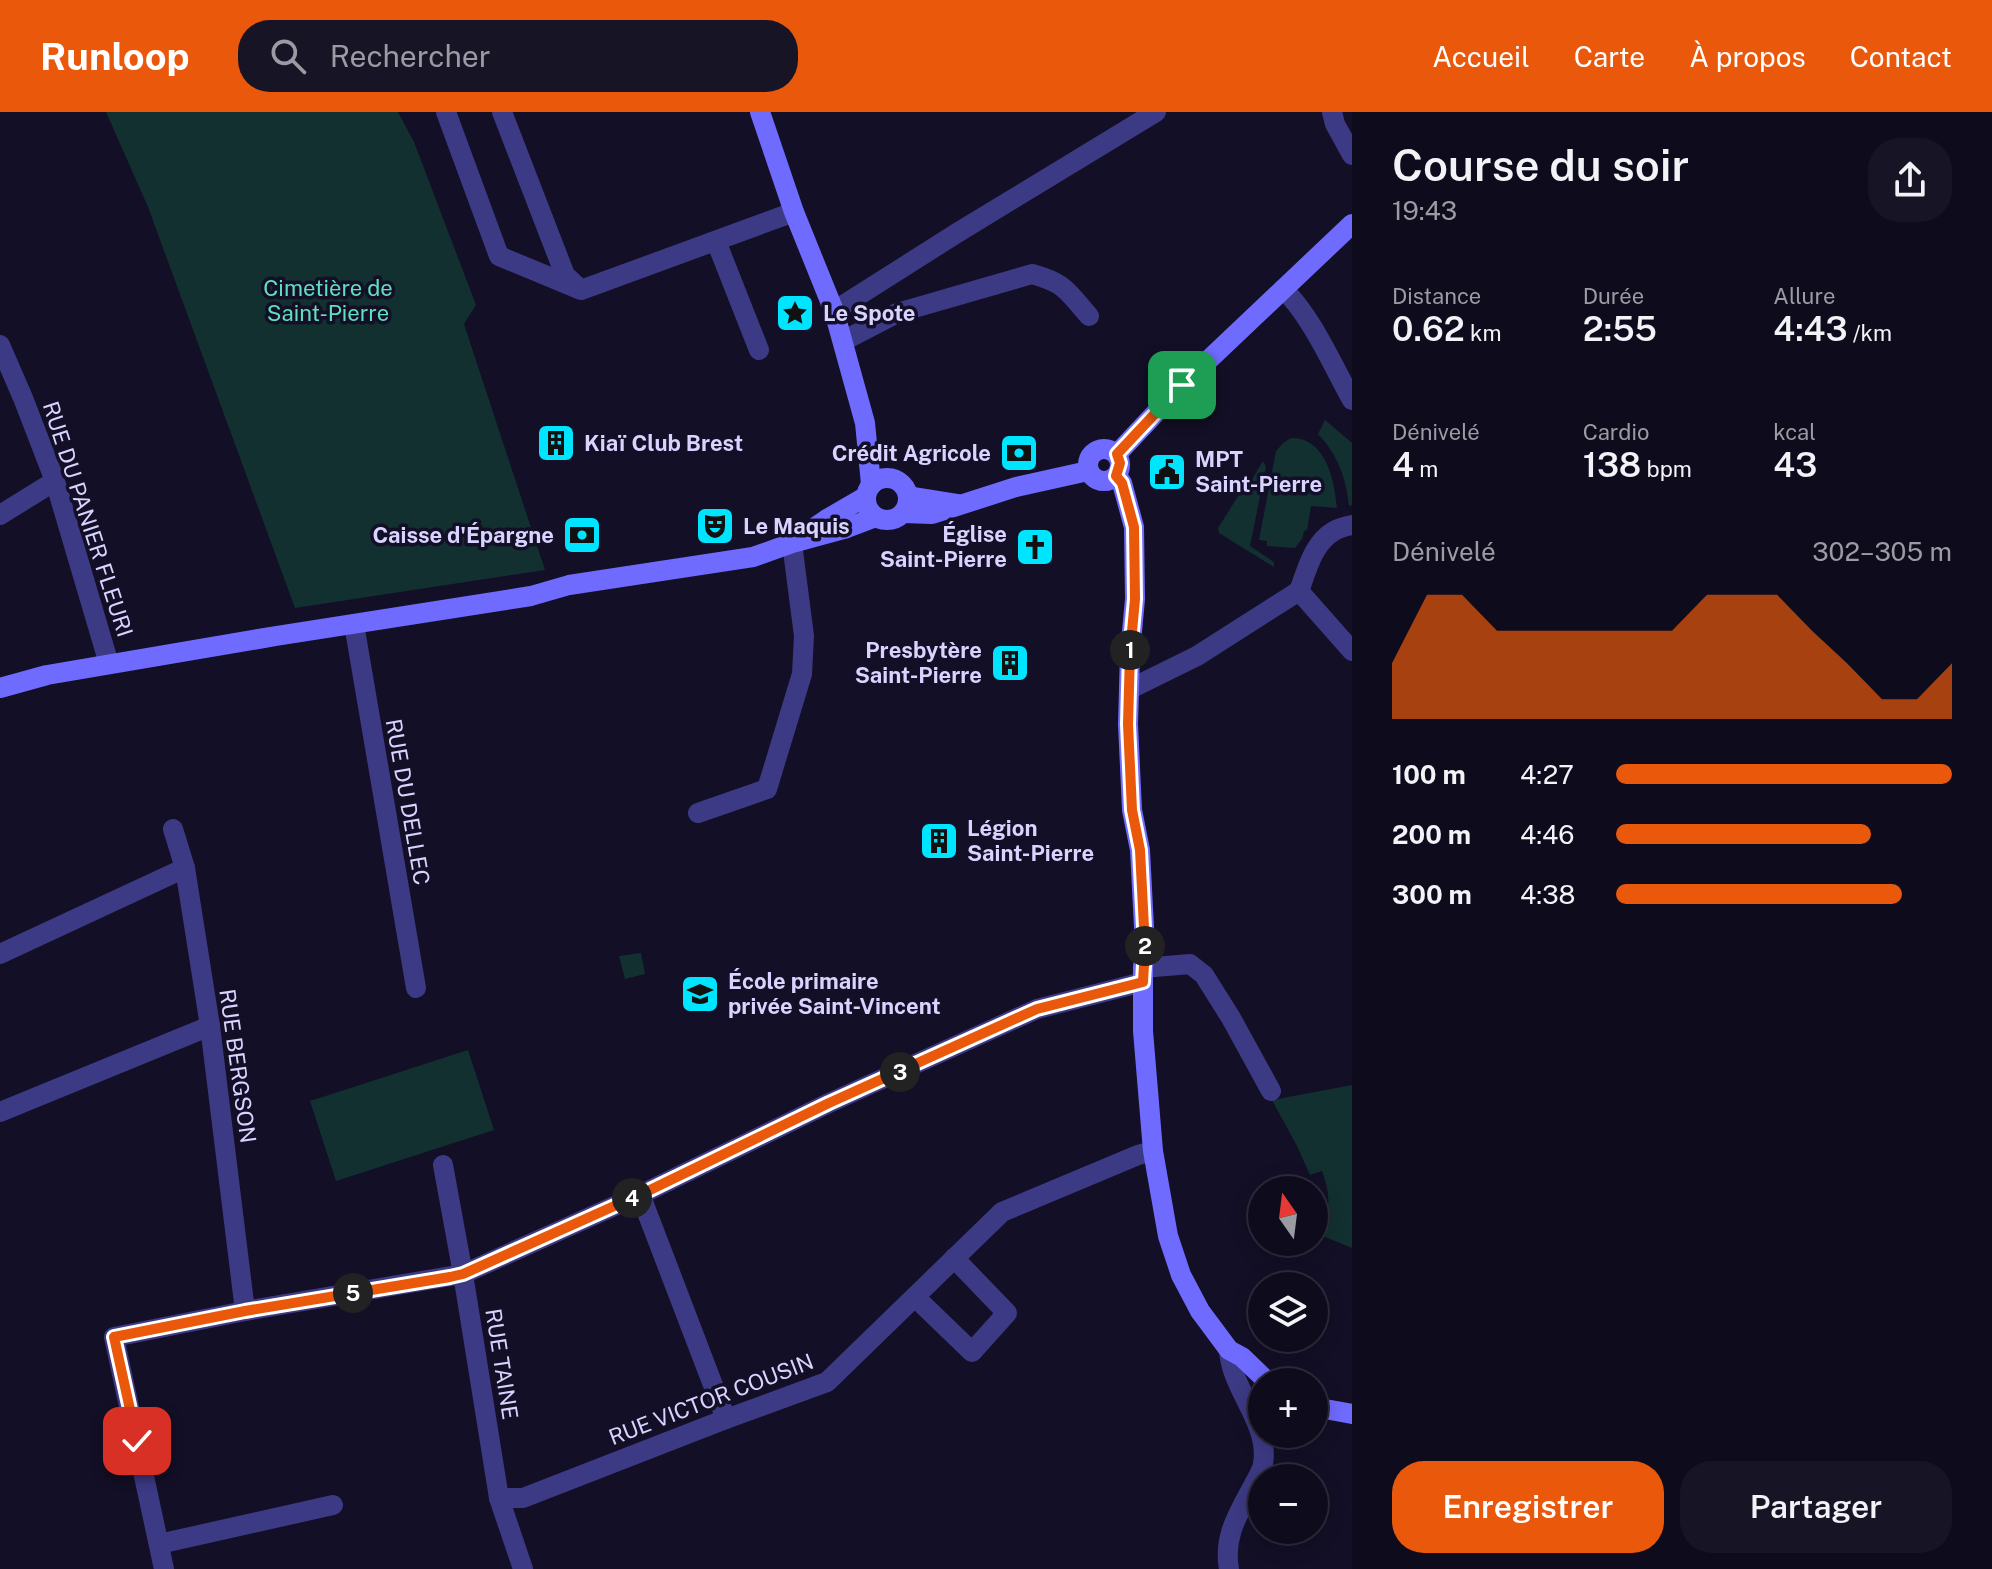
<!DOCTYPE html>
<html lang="fr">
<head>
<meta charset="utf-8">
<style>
  :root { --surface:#0e0b1c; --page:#171425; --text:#f1f3f6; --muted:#9b9ba3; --line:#2e2b3b; --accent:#ea580c }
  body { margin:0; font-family:"Public Sans",sans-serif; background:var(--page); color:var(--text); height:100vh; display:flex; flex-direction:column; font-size:30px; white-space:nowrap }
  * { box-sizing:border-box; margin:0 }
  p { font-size:26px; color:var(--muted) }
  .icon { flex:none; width:44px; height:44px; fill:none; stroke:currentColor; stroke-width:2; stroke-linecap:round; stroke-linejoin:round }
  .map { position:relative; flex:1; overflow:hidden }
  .drawer { display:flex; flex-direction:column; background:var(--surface); width:640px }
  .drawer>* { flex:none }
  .needle { width:52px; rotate:346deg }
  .buttons { position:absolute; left:1248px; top:1064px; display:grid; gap:16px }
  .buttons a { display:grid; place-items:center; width:80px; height:80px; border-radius:50%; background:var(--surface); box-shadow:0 4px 20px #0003,0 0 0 2px var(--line); font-size:40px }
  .pin { position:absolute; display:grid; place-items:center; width:68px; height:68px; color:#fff; margin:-34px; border-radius:16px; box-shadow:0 4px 12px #0006 }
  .km { position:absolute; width:40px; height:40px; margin:-20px; border-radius:50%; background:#222; color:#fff; font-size:22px; line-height:40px; text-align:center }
  .round { display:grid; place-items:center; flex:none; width:84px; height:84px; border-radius:32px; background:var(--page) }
  .head { display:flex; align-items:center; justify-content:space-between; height:136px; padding:0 40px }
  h1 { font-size:44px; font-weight:600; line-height:60px }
  .metrics { display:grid; grid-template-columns:repeat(3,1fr); gap:12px; height:136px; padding:8px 40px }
  .metrics div { display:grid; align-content:center }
  .metrics b { font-size:34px; font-weight:600 }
  .metrics small { font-size:22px; font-weight:400 }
  .metrics p { font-size:22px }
  .chart { height:224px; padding:16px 40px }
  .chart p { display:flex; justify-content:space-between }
  .chart svg { width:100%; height:144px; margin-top:8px; fill:var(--accent); opacity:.7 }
  .action { display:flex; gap:16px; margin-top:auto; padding:16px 40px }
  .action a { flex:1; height:92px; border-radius:32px; background:var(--accent); color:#fff; font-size:32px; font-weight:600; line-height:92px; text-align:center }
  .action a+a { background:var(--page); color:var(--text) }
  ul { padding:0 40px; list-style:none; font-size:26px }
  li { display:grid; grid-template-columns:128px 96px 1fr; align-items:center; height:60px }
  li i { height:20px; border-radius:10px; background:var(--accent) }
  header { display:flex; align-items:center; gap:48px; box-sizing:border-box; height:112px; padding:0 40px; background:var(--accent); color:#fff }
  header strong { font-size:38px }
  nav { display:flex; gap:44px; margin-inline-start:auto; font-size:28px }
  .search { width:560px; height:72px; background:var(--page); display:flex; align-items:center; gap:20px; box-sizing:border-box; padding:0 28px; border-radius:32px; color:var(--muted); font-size:30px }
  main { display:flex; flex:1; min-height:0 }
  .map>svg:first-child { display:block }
  .green { fill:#12302f }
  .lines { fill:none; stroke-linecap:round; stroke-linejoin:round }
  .street { stroke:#3d3a85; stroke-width:20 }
  .secondary { stroke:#6f6bff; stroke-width:20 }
  .route-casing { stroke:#fff; stroke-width:16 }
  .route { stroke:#ea580c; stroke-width:10 }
  .labels { text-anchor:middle; stroke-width:7; stroke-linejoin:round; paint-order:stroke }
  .park-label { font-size:22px; fill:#5fe0c0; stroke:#130f26 }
  .poi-label { font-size:22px; font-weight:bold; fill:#d9d4ff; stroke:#130f26; text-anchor:start }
  .street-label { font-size:22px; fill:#d9d4ff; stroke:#130f26 }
</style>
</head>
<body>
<header>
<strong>Runloop</strong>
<div class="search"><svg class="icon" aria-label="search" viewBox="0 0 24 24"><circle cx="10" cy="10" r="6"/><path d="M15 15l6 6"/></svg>Rechercher</div>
<nav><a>Accueil</a><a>Carte</a><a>À propos</a><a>Contact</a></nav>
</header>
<main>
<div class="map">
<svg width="1352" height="1457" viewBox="0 0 1352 1457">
  <rect width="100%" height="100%" fill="#130f26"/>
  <!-- green -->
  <g class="green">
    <path d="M 106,0 L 398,0 L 414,30 L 476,193 L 464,212 L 545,458 L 295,496 L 148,95 Z"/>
    <path d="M 1325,308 L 1352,331 L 1352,393 L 1349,394 C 1346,366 1338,343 1318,322 Z"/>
    <path d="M 1291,326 C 1326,325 1335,370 1337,396 L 1311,394 L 1307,418 L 1304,419 L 1302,427 L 1295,436 L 1267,434 L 1267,429 L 1259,428 L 1276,339 L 1283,331 Z"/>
    <path d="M 1263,349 L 1266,355 L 1250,434 L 1274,450 L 1274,455 L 1219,421 L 1218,416 L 1242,378 L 1245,379 Z"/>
    <path d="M 641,841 L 645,862 L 625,867 L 619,844 Z"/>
    <path d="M 468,938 L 494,1018 L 336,1069 L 310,989 Z"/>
    <path d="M 1352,973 L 1352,1136 L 1318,1122 C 1331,1097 1331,1085 1322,1059 L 1310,1063 L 1297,1034 L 1272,988 Z"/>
  </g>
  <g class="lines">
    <!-- street -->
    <g class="street">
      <path d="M 446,0 L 499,144 L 581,178 L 794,100"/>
      <path d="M 502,0 L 565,163 L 578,175"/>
      <path d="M 1332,0 L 1335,12 L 1352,43"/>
      <path d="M 716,129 L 759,238"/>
      <path d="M 1283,177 C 1311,203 1333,254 1352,288"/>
      <path d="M 834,199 L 957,121 L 1156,0"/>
      <path d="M 843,229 L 897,201 L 1032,162 C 1065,171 1067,179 1089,204"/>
      <path d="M 0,233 L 23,286 L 55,369 L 109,552"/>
      <path d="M 0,403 L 55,369"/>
      <path d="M 1299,479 C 1307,458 1313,431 1334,419 C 1339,416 1346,414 1352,413"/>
      <path d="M 1299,479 L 1352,539"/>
      <path d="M 354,512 L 416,876"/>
      <path d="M 1130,577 L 1197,544 L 1299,479"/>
      <path d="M 698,701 L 767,677 L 802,562 L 804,524 L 792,431"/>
      <path d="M 173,717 L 185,756 L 210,914 L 245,1199"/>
      <path d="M 0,842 L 185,756"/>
      <path d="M 1143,856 L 1190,852 L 1204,863 L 1231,906 L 1271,979"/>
      <path d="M 0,1000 L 210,914"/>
      <path d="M 443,1053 L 463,1162 L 499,1386 L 523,1457"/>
      <path d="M 640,1082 L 726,1307"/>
      <path d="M 915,1185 L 972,1240 L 1007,1201 L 954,1146"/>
      <path d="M 499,1386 L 523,1386 L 726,1307 L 827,1270 L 1002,1100 L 1138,1043 L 1153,1039"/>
      <path d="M 159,1432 L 333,1393"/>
      <path d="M 164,1457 L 114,1225 L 245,1199 L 463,1162 L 650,1078 L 829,991 L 1037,897 L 1143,870"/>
      <path d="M 1229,1457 C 1223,1425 1238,1402 1253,1374 C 1256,1368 1262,1359 1263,1352 C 1270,1311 1231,1278 1229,1238"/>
    </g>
    <!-- secondary -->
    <g class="secondary">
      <path d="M 760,0 L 794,100 L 834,199 L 865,311 L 871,372"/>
      <circle cx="1104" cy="353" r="16"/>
      <path d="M 1117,342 L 1179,276 L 1352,112"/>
      <path d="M 1116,364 L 1122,371 L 1134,415 L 1135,487 L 1130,541 L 1128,612 L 1132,698 L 1140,738 L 1145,835 L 1143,856 L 1143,919 L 1153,1039 L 1168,1124 L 1181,1163 L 1200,1199 L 1229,1238 L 1242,1245 L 1268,1270"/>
      <circle cx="887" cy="387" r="21"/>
      <path d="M 908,384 L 958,392"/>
      <path d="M 903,401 L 932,402 L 1016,375 L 1088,359"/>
      <path d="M 805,422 L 827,407 L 865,385"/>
      <path d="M 0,576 L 47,563 L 276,524 L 531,484 L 569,473 L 753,445 L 792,431 L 847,416 L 876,405"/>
      <path d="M 1314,1295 L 1352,1302"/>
    </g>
  </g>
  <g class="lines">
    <defs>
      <path id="route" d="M 137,1329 L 114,1225 L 245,1199 L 450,1165 L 463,1162 L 650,1078 L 829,991 L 1037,897 L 1143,870 L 1145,835 L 1140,738 L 1132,698 L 1128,612 L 1130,541 L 1135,487 L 1134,415 L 1122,371 L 1116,364 L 1120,351 L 1117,342 L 1182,273"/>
    </defs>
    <!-- route casing -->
    <use href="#route" class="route-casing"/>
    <!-- route -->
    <use href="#route" class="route"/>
  </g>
  <!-- icons -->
  <defs>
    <symbol id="sight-square" viewBox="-11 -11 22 22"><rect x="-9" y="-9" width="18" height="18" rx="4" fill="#00e5ff" stroke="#130f26"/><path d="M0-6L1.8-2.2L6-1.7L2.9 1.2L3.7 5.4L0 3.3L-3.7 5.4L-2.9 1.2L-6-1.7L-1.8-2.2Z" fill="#111"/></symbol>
    <symbol id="building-square" viewBox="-11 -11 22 22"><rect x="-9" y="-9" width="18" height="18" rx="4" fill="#00e5ff" stroke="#130f26"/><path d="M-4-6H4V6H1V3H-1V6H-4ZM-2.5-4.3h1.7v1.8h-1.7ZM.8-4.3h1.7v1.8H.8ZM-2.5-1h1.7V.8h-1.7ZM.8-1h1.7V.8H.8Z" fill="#111"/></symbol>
    <symbol id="bank-square" viewBox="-11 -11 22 22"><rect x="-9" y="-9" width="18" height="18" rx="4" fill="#00e5ff" stroke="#130f26"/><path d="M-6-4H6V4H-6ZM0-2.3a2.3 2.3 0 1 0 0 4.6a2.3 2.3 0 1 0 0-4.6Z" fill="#111"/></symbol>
    <symbol id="civic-square" viewBox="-11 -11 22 22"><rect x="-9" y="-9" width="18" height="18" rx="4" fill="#00e5ff" stroke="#130f26"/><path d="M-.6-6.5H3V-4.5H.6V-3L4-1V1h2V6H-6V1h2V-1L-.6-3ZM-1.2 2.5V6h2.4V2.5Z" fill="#111"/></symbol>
    <symbol id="theatre-square" viewBox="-11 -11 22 22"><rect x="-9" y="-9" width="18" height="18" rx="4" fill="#00e5ff" stroke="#130f26"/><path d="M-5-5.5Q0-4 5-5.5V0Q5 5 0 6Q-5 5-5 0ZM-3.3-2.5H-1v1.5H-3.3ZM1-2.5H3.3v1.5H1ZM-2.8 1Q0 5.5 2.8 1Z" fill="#111"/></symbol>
    <symbol id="church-square" viewBox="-11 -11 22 22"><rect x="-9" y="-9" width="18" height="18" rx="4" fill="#00e5ff" stroke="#130f26"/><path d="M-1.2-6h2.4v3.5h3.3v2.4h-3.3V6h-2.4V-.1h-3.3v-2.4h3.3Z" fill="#111"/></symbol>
    <symbol id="school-square" viewBox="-11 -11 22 22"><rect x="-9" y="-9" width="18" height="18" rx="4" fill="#00e5ff" stroke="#130f26"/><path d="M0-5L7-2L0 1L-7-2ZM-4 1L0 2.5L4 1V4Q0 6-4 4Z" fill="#111"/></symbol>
  </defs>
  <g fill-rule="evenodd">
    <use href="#sight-square" x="773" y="179" width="44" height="44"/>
    <use href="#building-square" x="534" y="309" width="44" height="44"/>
    <use href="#bank-square" x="997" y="319" width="44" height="44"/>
    <use href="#civic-square" x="1145" y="338" width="44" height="44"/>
    <use href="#theatre-square" x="693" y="392" width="44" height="44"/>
    <use href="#bank-square" x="560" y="401" width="44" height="44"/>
    <use href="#church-square" x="1013" y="413" width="44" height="44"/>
    <use href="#building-square" x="988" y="529" width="44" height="44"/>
    <use href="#building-square" x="917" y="707" width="44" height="44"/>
    <use href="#school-square" x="678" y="860" width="44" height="44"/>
  </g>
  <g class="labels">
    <!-- park labels -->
    <g class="park-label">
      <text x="328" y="184">Cimetière de<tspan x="328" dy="25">Saint-Pierre</tspan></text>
    </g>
    <!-- poi labels -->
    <g class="poi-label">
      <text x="823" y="209">Le Spote</text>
      <text x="584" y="339">Kiaï Club Brest</text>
      <text x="991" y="349" text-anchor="end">Crédit Agricole</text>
      <text x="1195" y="355">MPT<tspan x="1195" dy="25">Saint-Pierre</tspan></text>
      <text x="743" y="422">Le Maquis</text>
      <text x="1007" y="430" text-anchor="end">Église<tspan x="1007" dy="25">Saint-Pierre</tspan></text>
      <text x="554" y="431" text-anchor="end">Caisse d'Épargne</text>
      <text x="982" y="546" text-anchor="end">Presbytère<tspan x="982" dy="25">Saint-Pierre</tspan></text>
      <text x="967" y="724">Légion<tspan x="967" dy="25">Saint-Pierre</tspan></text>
      <text x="728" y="877">École primaire<tspan x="728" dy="25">privée Saint-Vincent</tspan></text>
    </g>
    <!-- street labels -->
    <g class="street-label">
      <text transform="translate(88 407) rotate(72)" y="8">RUE DU PANIER FLEURI</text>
      <text transform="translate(408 690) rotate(80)" y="8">RUE DU DELLEC</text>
      <text transform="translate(238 954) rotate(82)" y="8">RUE BERGSON</text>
      <text transform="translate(502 1252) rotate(81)" y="8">RUE TAINE</text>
      <text transform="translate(711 1287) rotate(-21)" y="8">RUE VICTOR COUSIN</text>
    </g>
  </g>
</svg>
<div class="buttons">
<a><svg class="needle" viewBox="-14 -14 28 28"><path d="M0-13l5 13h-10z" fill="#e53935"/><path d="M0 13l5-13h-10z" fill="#9b9ba3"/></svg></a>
<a><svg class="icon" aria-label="layers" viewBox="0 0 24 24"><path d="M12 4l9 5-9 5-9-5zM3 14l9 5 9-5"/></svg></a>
<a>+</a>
<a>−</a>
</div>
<div class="pin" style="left:1182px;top:273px;background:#1e9e55"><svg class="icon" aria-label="arrive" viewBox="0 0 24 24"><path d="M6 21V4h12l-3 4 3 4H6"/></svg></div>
<div class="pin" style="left:137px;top:1329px;background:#d93025"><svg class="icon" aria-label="check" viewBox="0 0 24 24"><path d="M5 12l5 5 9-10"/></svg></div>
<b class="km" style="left:1130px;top:538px">1</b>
<b class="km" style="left:1145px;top:834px">2</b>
<b class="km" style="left:900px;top:960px">3</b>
<b class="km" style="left:632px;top:1086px">4</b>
<b class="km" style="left:353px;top:1181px">5</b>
</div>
<section class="drawer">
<div class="head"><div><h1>Course du soir</h1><p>19:43</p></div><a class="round"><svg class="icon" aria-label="share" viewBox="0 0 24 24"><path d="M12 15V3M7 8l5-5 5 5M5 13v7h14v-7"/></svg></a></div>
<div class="metrics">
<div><p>Distance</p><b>0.62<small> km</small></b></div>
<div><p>Durée</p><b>2:55</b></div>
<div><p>Allure</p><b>4:43<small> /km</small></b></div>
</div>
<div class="metrics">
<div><p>Dénivelé</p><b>4<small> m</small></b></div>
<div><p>Cardio</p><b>138<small> bpm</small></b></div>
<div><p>kcal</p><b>43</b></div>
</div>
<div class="chart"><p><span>Dénivelé</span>302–305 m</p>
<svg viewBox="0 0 160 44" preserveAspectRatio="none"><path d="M0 44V27L10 6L20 6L30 17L40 17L50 17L60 17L70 17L80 17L90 6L100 6L110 6L120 17L130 27L140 38L150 38L160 27V44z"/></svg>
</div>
<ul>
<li><b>100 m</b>4:27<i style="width:100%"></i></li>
<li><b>200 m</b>4:46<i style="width:76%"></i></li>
<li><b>300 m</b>4:38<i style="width:85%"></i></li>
</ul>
<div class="action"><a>Enregistrer</a><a>Partager</a></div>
</section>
</main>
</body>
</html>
